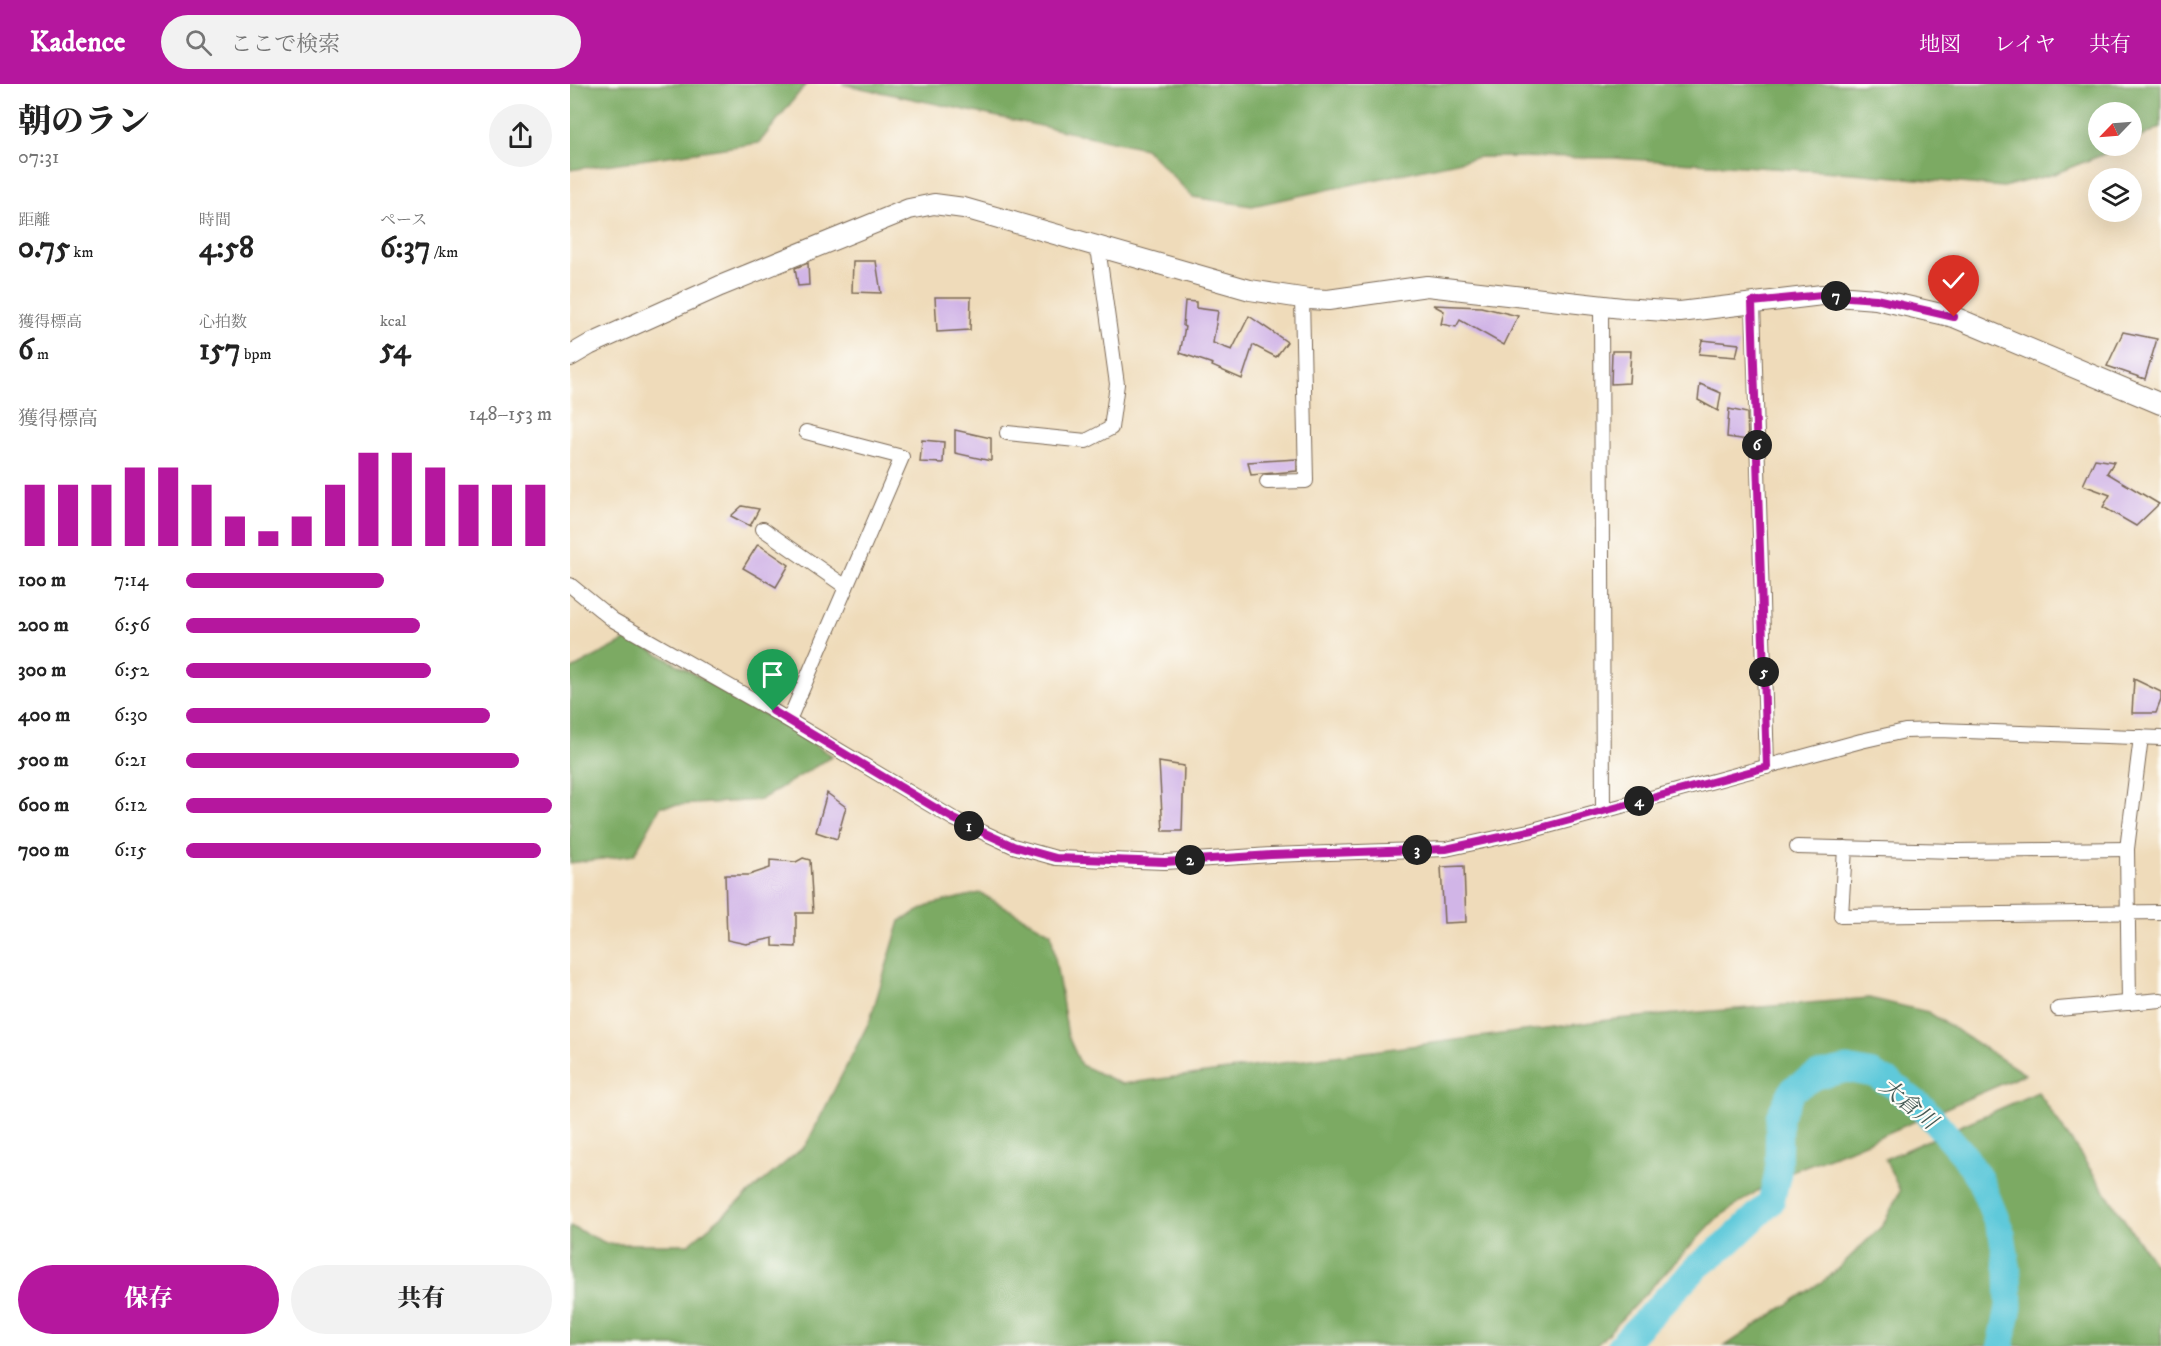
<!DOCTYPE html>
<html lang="ja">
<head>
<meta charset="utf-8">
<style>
  :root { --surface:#fff; --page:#f2f2f2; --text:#222; --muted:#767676; --accent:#b5179e }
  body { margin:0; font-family:"IM FELL DW Pica","Noto Serif JP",serif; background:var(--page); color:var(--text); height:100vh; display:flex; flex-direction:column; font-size:22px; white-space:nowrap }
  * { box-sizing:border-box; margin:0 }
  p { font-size:20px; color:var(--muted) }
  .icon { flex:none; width:33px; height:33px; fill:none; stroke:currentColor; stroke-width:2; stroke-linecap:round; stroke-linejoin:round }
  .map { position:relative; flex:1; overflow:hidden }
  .details { display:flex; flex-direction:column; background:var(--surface); width:570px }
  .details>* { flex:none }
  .needle { width:39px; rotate:245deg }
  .tools { position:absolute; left:1518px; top:18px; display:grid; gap:12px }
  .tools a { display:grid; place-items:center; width:54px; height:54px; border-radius:50%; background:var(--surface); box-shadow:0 6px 24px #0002; font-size:30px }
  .pin { position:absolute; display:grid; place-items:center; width:51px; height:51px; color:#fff; margin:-62px -26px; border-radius:50% 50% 50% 0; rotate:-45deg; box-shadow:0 0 6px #0007 }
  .pin .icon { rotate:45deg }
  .km { position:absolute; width:30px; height:30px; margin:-15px; border-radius:50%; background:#222; color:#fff; font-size:16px; line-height:30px; text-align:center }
  .round { display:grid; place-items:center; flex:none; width:63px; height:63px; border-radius:32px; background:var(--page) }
  .headline { display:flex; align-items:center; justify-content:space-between; height:102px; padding:0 18px }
  h1 { font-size:33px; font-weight:800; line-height:45px }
  .figures { display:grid; grid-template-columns:repeat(3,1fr); gap:9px; height:102px; padding:6px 18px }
  .figures div { display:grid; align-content:center }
  .figures b { font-size:30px; font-weight:800 }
  .figures small { font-size:16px; font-weight:400 }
  .figures p { font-size:16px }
  .chart { height:168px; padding:12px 18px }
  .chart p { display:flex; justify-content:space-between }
  .chart svg { width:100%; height:108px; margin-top:6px; stroke:var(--accent); stroke-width:6 }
  .primary-button { display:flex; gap:12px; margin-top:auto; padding:12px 18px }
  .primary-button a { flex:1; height:69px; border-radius:36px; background:var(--accent); color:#fff; font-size:24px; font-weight:800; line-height:69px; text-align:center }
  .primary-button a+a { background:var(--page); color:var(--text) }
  ul { padding:0 18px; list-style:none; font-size:20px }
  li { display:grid; grid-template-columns:96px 72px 1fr; align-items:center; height:45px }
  li i { height:15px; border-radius:8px; background:var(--accent) }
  header { display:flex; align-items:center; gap:36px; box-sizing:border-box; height:84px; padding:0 30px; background:var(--accent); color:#fff }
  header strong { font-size:28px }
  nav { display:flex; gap:33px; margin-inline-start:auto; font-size:21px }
  .search { width:420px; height:54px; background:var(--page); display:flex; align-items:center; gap:15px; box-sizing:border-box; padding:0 21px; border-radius:33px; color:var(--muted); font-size:22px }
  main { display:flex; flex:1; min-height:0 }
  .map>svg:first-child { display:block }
  .forest { fill:#7caa63; stroke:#5c6a40; stroke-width:1.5 }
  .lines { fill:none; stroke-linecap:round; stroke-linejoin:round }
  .river { stroke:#5fc9da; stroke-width:27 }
  .building { fill:#d1b5e7 }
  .street-casing { stroke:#7a6855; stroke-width:16 }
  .secondary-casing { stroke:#7a6855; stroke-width:22 }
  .street { stroke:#fff; stroke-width:14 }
  .secondary { stroke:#fff; stroke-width:20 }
  .route-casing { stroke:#fff; stroke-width:12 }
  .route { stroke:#b5179e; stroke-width:8 }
  .labels { text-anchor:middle; stroke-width:4.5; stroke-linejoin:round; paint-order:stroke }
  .water-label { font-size:22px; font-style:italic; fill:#465a56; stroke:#fdfcf7 }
</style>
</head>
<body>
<header>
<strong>Kadence</strong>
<div class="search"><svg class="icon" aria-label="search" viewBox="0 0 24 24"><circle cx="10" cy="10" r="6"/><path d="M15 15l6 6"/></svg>ここで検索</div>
<nav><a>地図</a><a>レイヤ</a><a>共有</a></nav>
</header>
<main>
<section class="details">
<div class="headline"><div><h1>朝のラン</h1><p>07:31</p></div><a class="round"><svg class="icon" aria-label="share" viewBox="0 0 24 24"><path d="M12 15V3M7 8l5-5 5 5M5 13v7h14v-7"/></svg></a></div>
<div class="figures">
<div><p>距離</p><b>0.75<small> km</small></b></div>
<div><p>時間</p><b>4:58</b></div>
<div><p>ペース</p><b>6:37<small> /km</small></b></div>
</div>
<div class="figures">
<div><p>獲得標高</p><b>6<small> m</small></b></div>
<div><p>心拍数</p><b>157<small> bpm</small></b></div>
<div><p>kcal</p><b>54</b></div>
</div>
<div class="chart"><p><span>獲得標高</span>148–153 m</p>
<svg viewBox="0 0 160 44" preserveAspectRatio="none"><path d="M5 44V19M15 44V19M25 44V19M35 44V12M45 44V12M55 44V19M65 44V32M75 44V38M85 44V32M95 44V19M105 44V6M115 44V6M125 44V12M135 44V19M145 44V19M155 44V19"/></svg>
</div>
<ul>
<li><b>100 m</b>7:14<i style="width:54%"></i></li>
<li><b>200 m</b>6:56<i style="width:64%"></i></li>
<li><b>300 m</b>6:52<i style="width:67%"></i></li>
<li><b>400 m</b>6:30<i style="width:83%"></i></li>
<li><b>500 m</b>6:21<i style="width:91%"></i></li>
<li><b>600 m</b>6:12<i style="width:100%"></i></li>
<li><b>700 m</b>6:15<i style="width:97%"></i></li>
</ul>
<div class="primary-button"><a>保存</a><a>共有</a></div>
</section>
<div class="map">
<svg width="1591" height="1262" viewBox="0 0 1591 1262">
  <rect width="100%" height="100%" fill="#fdfcf7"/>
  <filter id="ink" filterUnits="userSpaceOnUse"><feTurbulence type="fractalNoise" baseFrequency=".0167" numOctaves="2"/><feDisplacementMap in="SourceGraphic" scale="12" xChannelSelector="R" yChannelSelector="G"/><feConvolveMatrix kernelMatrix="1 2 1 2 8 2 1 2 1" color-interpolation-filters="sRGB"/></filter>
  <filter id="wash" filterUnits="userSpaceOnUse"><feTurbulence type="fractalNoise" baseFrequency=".008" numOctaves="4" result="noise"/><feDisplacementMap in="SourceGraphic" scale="24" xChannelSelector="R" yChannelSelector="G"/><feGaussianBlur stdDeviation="1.35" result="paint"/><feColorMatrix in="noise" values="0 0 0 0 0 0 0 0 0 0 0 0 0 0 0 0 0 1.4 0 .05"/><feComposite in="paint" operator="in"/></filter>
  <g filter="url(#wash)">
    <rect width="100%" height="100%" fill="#efdbba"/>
    <!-- forest -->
    <g class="forest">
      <path d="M 0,0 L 236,0 L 189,59 L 0,86 Z"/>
      <path d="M 272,0 L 1591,0 L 1591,43 L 1562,58 L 1562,28 L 1528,28 L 1528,62 L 1554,62 L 1484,90 L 1433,103 L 1283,89 L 1043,74 L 910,73 L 682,122 L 623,113 L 575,64 Z"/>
      <path d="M 60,554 L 176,619 L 263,672 L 190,716 L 91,722 L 64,771 L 0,779 L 0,586 Z"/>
      <path d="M 410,809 L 481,849 L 498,952 L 511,981 L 552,1000 L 1046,935 L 1299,914 L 1358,928 L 1455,990 L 1278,1066 L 1211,1091 L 1146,1135 L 1026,1262 L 0,1262 L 0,1142 L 38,1160 L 119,1160 L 236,1061 L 300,936 L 330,837 L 362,820 Z"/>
      <path d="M 1468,1008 L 1591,1190 L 1591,1262 L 1155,1262 L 1259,1193 L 1313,1141 L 1330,1107 L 1315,1075 Z"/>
    </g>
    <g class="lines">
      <!-- river -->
      <path class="river" d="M 1050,1262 L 1129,1181 L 1160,1157 L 1201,1118 L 1208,1089 L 1209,1033 L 1223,1005 L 1246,992 L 1277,985 L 1303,990 L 1323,1001 L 1355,1026 L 1394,1071 L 1410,1096 L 1432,1150 L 1438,1188 L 1439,1223 L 1431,1262"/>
    </g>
    <g id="blocks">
      <!-- building -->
      <g class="building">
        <path d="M 283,177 L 306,177 L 311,209 L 282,208 Z"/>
        <path d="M 238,179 L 239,201 L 228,202 L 225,184 Z"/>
        <path d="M 365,213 L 401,213 L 400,246 L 367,248 Z"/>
        <path d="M 615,217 L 626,218 L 626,224 L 648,227 L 643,259 L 662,266 L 679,232 L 717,258 L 706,273 L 683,261 L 672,295 L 642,282 L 643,280 L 610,269 L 615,243 L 613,242 Z"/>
        <path d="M 863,221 L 911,223 L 948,232 L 934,261 L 890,236 L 886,243 L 871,240 L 874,227 Z"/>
        <path d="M 1553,248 L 1587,255 L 1575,295 L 1537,282 Z"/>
        <path d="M 1132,256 L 1169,260 L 1166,273 L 1129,270 Z"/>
        <path d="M 1042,267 L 1061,267 L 1059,299 L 1041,300 Z"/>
        <path d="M 1130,300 L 1151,309 L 1148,327 L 1128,316 Z"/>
        <path d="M 1159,325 L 1177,329 L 1178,356 L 1157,353 Z"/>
        <path d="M 385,346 L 421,354 L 421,377 L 385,369 Z"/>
        <path d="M 352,356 L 374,358 L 373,379 L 350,378 Z"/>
        <path d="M 727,375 L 727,387 L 681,391 L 678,378 Z"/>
        <path d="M 1525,375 L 1544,378 L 1537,389 L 1589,420 L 1566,442 L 1533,423 L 1540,411 L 1513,401 Z"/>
        <path d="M 172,422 L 189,425 L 180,442 L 161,432 Z"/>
        <path d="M 188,460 L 219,481 L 206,503 L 173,484 Z"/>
        <path d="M 1564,595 L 1591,608 L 1591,616 L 1586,629 L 1562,629 Z"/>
        <path d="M 589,678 L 614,682 L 612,747 L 593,747 Z"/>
        <path d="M 257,709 L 276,723 L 267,755 L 246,748 Z"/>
        <path d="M 233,774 L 240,776 L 243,829 L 226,829 L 226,863 L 203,862 L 203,854 L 176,860 L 157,856 L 155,791 L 179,791 L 200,784 L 200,776 L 226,778 Z"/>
        <path d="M 894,782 L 896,838 L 874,839 L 871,783 Z"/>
      </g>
    </g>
  </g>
  <g filter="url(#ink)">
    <use href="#blocks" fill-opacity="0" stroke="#7a6855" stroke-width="1.5"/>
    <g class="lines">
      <defs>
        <g id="street">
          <path d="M 1183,218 L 1197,683"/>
          <path d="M 1031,222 L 1033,727"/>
          <path d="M 437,349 L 516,357 L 541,344 L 547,300 L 528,163"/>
          <path d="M 697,398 L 736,397 L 732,214"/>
          <path d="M 193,445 L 276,503"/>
          <path d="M 0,501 L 43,536 L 203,627 L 384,735 L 443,762 L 486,774 L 595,778 L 701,771 L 876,765 L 963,746 L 1291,657 L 1335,647 L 1369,646 L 1591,654"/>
          <path d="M 219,636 L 332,373 L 236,348"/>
          <path d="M 1227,763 L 1385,767 L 1557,765"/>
          <path d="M 1275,764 L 1271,832 L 1591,828"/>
          <path d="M 1559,919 L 1557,765 L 1571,653"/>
          <path d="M 1488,925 L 1591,916"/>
        </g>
        <path id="secondary" d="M 0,272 L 19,261 L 150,202 L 339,125 L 364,120 L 394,124 L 680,206 L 738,215 L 758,216 L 857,202 L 1052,224 L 1110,228 L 1252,211 L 1306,215 L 1384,233 L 1591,320"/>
      </defs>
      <!-- street casing -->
      <use href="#street" class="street-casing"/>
      <!-- secondary casing -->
      <use href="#secondary" class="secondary-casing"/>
      <!-- street -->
      <use href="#street" class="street"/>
      <!-- secondary -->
      <use href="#secondary" class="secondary"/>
    </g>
  </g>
  <g class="lines" filter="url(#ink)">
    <defs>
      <path id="route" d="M 203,627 L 384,735 L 443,762 L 486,774 L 595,778 L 701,771 L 876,765 L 963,746 L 1197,683 L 1182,218 L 1252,211 L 1306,215 L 1384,233"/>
    </defs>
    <!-- route casing -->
    <use href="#route" class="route-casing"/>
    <!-- route -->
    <use href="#route" class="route"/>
  </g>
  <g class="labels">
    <!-- water labels -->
    <g class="water-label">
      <text transform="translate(1339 1019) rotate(39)" y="8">大倉川</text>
    </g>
  </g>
</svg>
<div class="tools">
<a><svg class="needle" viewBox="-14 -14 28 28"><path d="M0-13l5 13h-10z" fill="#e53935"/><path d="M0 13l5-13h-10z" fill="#767676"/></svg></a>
<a><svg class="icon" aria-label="layers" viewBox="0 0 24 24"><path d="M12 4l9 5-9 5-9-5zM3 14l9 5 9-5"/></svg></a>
</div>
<div class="pin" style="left:203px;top:627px;background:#1e9e55"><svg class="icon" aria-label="arrive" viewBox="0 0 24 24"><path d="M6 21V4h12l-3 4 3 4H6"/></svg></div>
<div class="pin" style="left:1384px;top:233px;background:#d93025"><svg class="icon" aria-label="check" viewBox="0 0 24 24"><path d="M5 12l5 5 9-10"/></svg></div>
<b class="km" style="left:399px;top:742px">1</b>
<b class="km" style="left:620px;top:776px">2</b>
<b class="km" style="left:847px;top:766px">3</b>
<b class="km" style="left:1069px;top:717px">4</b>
<b class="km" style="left:1194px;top:588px">5</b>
<b class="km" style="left:1187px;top:361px">6</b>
<b class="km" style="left:1266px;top:212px">7</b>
</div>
</main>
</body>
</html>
